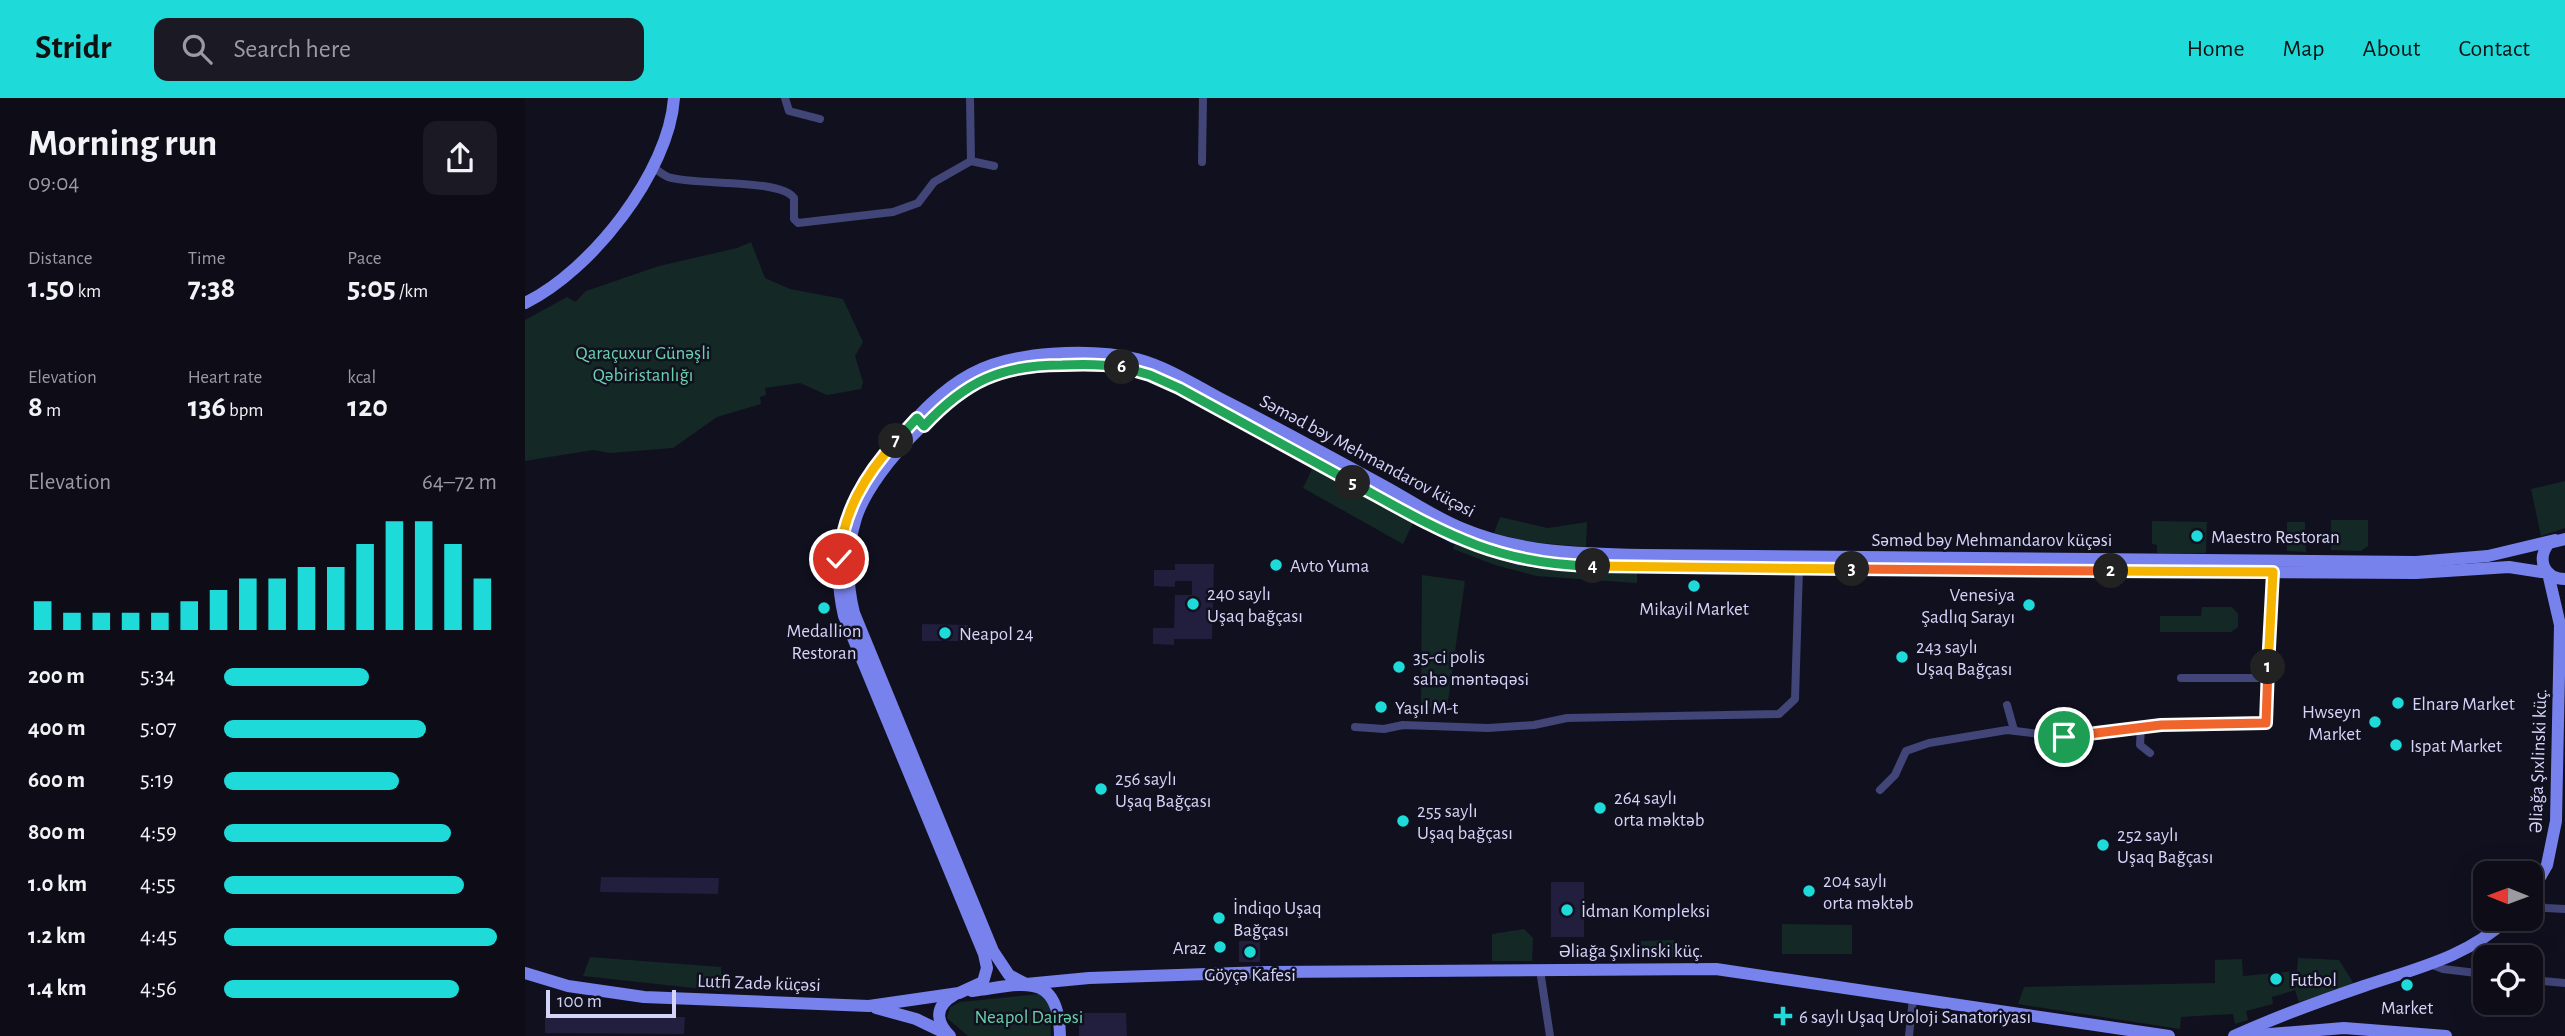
<!DOCTYPE html>
<html lang="en">
<head>
<meta charset="utf-8">
<style>
  :root { --surface:#0d0c17; --page:#1b1a24; --text:#f1f3f6; --muted:#9a9ba1; --line:#2d2c36; --accent:#1edbd9 }
  body { margin:0; font-family:"Alegreya Sans",sans-serif; background:var(--page); color:var(--text); height:100vh; display:flex; flex-direction:column; font-size:26px; white-space:nowrap }
  * { box-sizing:border-box; margin:0 }
  p { font-size:23px; color:var(--muted) }
  .icon { flex:none; width:38px; height:38px; fill:none; stroke:currentColor; stroke-width:2; stroke-linecap:round; stroke-linejoin:round }
  .map { position:relative; flex:1; overflow:hidden }
  .sheet { display:flex; flex-direction:column; background:var(--surface); width:525px }
  .sheet>* { flex:none }
  .needle { width:46px; rotate:271deg }
  .controls { position:absolute; left:1948px; top:763px; display:grid; gap:14px }
  .controls a { display:grid; place-items:center; width:70px; height:70px; border-radius:14px; background:var(--surface); box-shadow:0 7px 28px #0002,0 0 0 2px var(--line); font-size:35px }
  .scale { position:absolute; left:21px; bottom:18px; width:130px; box-sizing:border-box; padding-left:7px; border:4px solid #d4d4f9; border-top:0; font-size:19px; line-height:24px; white-space:nowrap; color:#d4d4f9; -webkit-text-stroke:5px #11101f; paint-order:stroke }
  .pin { position:absolute; display:grid; place-items:center; width:60px; height:60px; color:#fff; margin:-30px; border:4px solid #fff; border-radius:50%; box-shadow:0 2px 7px #0007 }
  .km { position:absolute; width:35px; height:35px; margin:-18px; border-radius:50%; background:#222; color:#fff; font-size:19px; line-height:35px; text-align:center }
  .round { display:grid; place-items:center; flex:none; width:74px; height:74px; border-radius:14px; background:var(--page) }
  .headline { display:flex; align-items:center; justify-content:space-between; height:119px; padding:0 28px }
  h1 { font-size:38px; font-weight:600; line-height:52px }
  .metrics { display:grid; grid-template-columns:repeat(3,1fr); gap:10px; height:119px; padding:7px 28px }
  .metrics div { display:grid; align-content:center }
  .metrics b { font-size:30px; font-weight:600 }
  .metrics small { font-size:19px; font-weight:400 }
  .metrics p { font-size:19px }
  .chart { height:196px; padding:14px 28px }
  .chart p { display:flex; justify-content:space-between }
  .chart svg { width:100%; height:126px; margin-top:7px; stroke:var(--accent); stroke-width:6 }
  ul { padding:0 28px; list-style:none; font-size:23px }
  li { display:grid; grid-template-columns:112px 84px 1fr; align-items:center; height:52px }
  li i { height:18px; border-radius:9px; background:var(--accent) }
  header { display:flex; align-items:center; gap:42px; box-sizing:border-box; height:98px; padding:0 35px; background:var(--accent); color:#111 }
  header strong { font-size:33px }
  nav { display:flex; gap:38px; margin-inline-start:auto; font-size:24px }
  .search { width:490px; height:63px; background:var(--page); display:flex; align-items:center; gap:18px; box-sizing:border-box; padding:0 24px; border-radius:14px; color:var(--muted); font-size:26px }
  main { display:flex; flex:1; min-height:0 }
  .map>svg:first-child { display:block }
  .green { fill:#142825 }
  .building { fill:#211e3e }
  .lines { fill:none; stroke-linecap:round; stroke-linejoin:round }
  .street { stroke:#414578; stroke-width:8 }
  .secondary { stroke:#7882ec; stroke-width:12 }
  .split-1-casing { stroke:#fff; stroke-width:14 }
  .split-2-casing { stroke:#fff; stroke-width:14 }
  .split-3-casing { stroke:#fff; stroke-width:14 }
  .split-4-casing { stroke:#fff; stroke-width:14 }
  .split-5-casing { stroke:#fff; stroke-width:14 }
  .split-6-casing { stroke:#fff; stroke-width:14 }
  .split-7-casing { stroke:#fff; stroke-width:14 }
  .split-8-casing { stroke:#fff; stroke-width:14 }
  .split-1 { stroke:#f0652b; stroke-width:9 }
  .split-2 { stroke:#f5b400; stroke-width:9 }
  .split-3 { stroke:#f0652b; stroke-width:9 }
  .split-4 { stroke:#f5b400; stroke-width:9 }
  .split-5 { stroke:#22a559; stroke-width:9 }
  .split-6 { stroke:#22a559; stroke-width:9 }
  .split-7 { stroke:#22a559; stroke-width:9 }
  .split-8 { stroke:#f5b400; stroke-width:9 }
  .poi-dot { fill:#1edbd9; stroke:#11101f; stroke-width:2.5 }
  .labels { text-anchor:middle; stroke-width:5; stroke-linejoin:round; paint-order:stroke }
  .park-label { font-size:19px; fill:#6acfaa; stroke:#11101f }
  .street-label { font-size:19px; fill:#d4d4f9; stroke:#11101f }
  .poi-label { font-size:19px; fill:#d4d4f9; stroke:#11101f; text-anchor:start }
</style>
</head>
<body>
<header>
<strong>Stridr</strong>
<div class="search"><svg class="icon" aria-label="search" viewBox="0 0 24 24"><circle cx="10" cy="10" r="6"/><path d="M15 15l6 6"/></svg>Search here</div>
<nav><a>Home</a><a>Map</a><a>About</a><a>Contact</a></nav>
</header>
<main>
<section class="sheet">
<div class="headline"><div><h1>Morning run</h1><p>09:04</p></div><a class="round"><svg class="icon" aria-label="share" viewBox="0 0 24 24"><path d="M12 15V3M7 8l5-5 5 5M5 13v7h14v-7"/></svg></a></div>
<div class="metrics">
<div><p>Distance</p><b>1.50<small> km</small></b></div>
<div><p>Time</p><b>7:38</b></div>
<div><p>Pace</p><b>5:05<small> /km</small></b></div>
</div>
<div class="metrics">
<div><p>Elevation</p><b>8<small> m</small></b></div>
<div><p>Heart rate</p><b>136<small> bpm</small></b></div>
<div><p>kcal</p><b>120</b></div>
</div>
<div class="chart"><p><span>Elevation</span>64–72 m</p>
<svg viewBox="0 0 160 44" preserveAspectRatio="none"><path d="M5 44V34M15 44V38M25 44V38M35 44V38M45 44V38M55 44V34M65 44V30M75 44V26M85 44V26M95 44V22M105 44V22M115 44V14M125 44V6M135 44V6M145 44V14M155 44V26"/></svg>
</div>
<ul>
<li><b>200 m</b>5:34<i style="width:53%"></i></li>
<li><b>400 m</b>5:07<i style="width:74%"></i></li>
<li><b>600 m</b>5:19<i style="width:64%"></i></li>
<li><b>800 m</b>4:59<i style="width:83%"></i></li>
<li><b>1.0 km</b>4:55<i style="width:88%"></i></li>
<li><b>1.2 km</b>4:45<i style="width:100%"></i></li>
<li><b>1.4 km</b>4:56<i style="width:86%"></i></li>
</ul>
</section>
<div class="map">
<svg width="2040" height="938" viewBox="0 0 2040 938">
  <rect width="100%" height="100%" fill="#11101f"/>
  <!-- green -->
  <g class="green">
    <path d="M 226,144 L 240,180 L 265,191 L 318,201 L 338,244 L 330,258 L 338,284 L 336,291 L 302,297 L 275,285 L 240,290 L 241,297 L 235,299 L 236,306 L 192,319 L 148,350 L 85,355 L 68,352 L 0,363 L 0,222 L 42,199 L 50,204 L 61,193 L 134,168 L 212,150 Z"/>
    <path d="M 788,369 L 888,425 L 878,446 L 778,390 Z"/>
    <path d="M 2040,383 L 2040,430 L 2016,438 L 2006,391 Z"/>
    <path d="M 975,419 L 1023,430 L 1062,424 L 1061,449 L 1004,444 L 969,435 Z"/>
    <path d="M 1806,422 L 1843,422 L 1843,448 L 1836,453 L 1806,452 Z"/>
    <path d="M 1627,423 L 1682,424 L 1681,455 L 1632,455 L 1632,447 L 1627,446 Z"/>
    <path d="M 1762,424 L 1780,424 L 1781,454 L 1762,453 Z"/>
    <path d="M 930,445 C 954,455 977,464 1003,469 C 1038,475 1076,474 1112,474 L 1112,485 L 1011,478 L 970,467 L 928,451 Z"/>
    <path d="M 897,477 L 940,483 L 922,610 L 896,610 Z"/>
    <path d="M 1677,509 L 1707,509 L 1713,516 L 1713,529 L 1706,534 L 1635,534 L 1635,518 L 1676,518 Z"/>
    <path d="M 1257,826 L 1327,827 L 1327,856 L 1257,856 Z"/>
    <path d="M 999,831 L 1008,840 L 1007,863 L 967,863 L 967,836 Z"/>
    <path d="M 1149,842 L 1149,859 L 1116,859 L 1116,843 Z"/>
    <path d="M 65,859 L 196,869 L 196,893 L 58,878 Z"/>
    <path d="M 1773,860 L 1814,862 L 1829,886 L 1774,904 L 1770,892 L 1747,899 L 1748,906 L 1721,913 L 1723,922 L 1710,926 L 1708,916 L 1656,919 L 1655,931 L 1493,906 L 1499,889 L 1690,885 L 1690,862 L 1717,861 L 1718,878 L 1772,873 Z"/>
    <path d="M 514,896 L 519,897 L 525,909 L 526,938 L 443,938 L 422,920 L 425,909 L 435,904 Z"/>
  </g>
  <!-- building -->
  <g class="building">
    <path d="M 650,466 L 689,466 L 687,541 L 649,541 L 649,547 L 628,546 L 628,530 L 649,530 L 650,497 L 667,497 L 667,483 L 650,483 L 650,489 L 629,488 L 629,472 L 650,472 Z"/>
    <path d="M 397,526 L 443,527 L 443,543 L 397,543 Z"/>
    <path d="M 76,779 L 194,780 L 193,796 L 75,794 Z"/>
    <rect x="1026" y="784" width="33" height="55"/>
    <rect x="714" y="843" width="21" height="21"/>
    <path d="M 554,915 L 601,915 L 602,938 L 554,938 Z"/>
    <path d="M 20,918 L 160,919 L 159,936 L 20,935 Z"/>
  </g>
  <g class="lines">
    <!-- street -->
    <g class="street">
      <path d="M 260,0 L 264,13 L 295,21"/>
      <path d="M 445,0 L 446,63 L 469,68"/>
      <path d="M 677,64 L 678,0"/>
      <path d="M 129,70 C 134,73 138,77 143,79 C 169,88 255,80 269,100 L 269,121 L 273,125 L 368,114 L 393,105 L 409,84 L 446,63"/>
      <path d="M 1656,580 L 1742,580"/>
      <path d="M 1482,607 L 1489,632"/>
      <path d="M 830,629 L 859,631 L 878,627 L 963,630 L 1009,627 L 1042,620 L 1254,616 L 1270,601 L 1274,471"/>
      <path d="M 1616,629 L 1615,647 L 1625,655"/>
      <path d="M 1355,692 L 1370,677 L 1381,653 L 1404,645 L 1482,632 L 1539,639 L 1636,627 L 1741,625 L 1748,472"/>
      <path d="M 2006,805 L 2021,810 L 2040,811"/>
      <path d="M 1905,866 L 1918,871 L 1960,876"/>
      <path d="M 1015,872 L 1025,938"/>
      <path d="M 2006,882 L 2040,885"/>
      <path d="M 1384,938 L 1388,901"/>
    </g>
    <!-- secondary -->
    <g class="secondary">
      <path d="M 0,205 C 66,173 144,74 149,0"/>
      <path d="M 2040,441 L 2024,445 C 2011,461 2019,481 2040,481"/>
      <path d="M 0,875 L 43,888 L 119,899 L 344,908 L 434,895 L 458,884 L 462,870 L 459,856 L 319,518 C 303,451 326,393 371,343 C 393,318 416,292 446,276 C 488,253 565,250 612,261 C 642,269 670,287 698,302 C 751,329 804,358 857,387 C 883,401 909,419 936,430 C 995,455 1055,456 1118,457 L 1891,464 L 1963,458 L 2030,442"/>
      <path d="M 447,893 C 496,887 534,871 535,938"/>
      <path d="M 351,910 L 391,921 L 422,936"/>
      <path d="M 425,938 C 410,923 410,908 429,897"/>
      <path d="M 1644,938 L 1191,871 L 741,874 L 564,880 L 501,886 L 484,877 L 468,853 L 329,515 C 321,483 321,452 331,420 C 348,367 433,282 488,270 C 522,263 577,262 610,272 C 625,276 640,284 654,290 L 928,439 L 994,461 L 1023,465 L 1274,471 L 1891,475 L 1984,469 L 2023,475 L 2035,527 L 2031,723 L 2022,767 L 2006,795"/>
      <path d="M 1709,938 C 1751,919 1795,903 1839,888 C 1889,871 1943,859 1982,821"/>
      <path d="M 1720,938 L 1819,930 L 1921,938"/>
    </g>
  </g>
  <g class="lines">
    <defs>
      <path id="split-1" d="M 1539,639 L 1636,627 L 1741,625 L 1743,569"/>
      <path id="split-2" d="M 1586,473 L 1748,474 L 1743,569"/>
      <path id="split-3" d="M 1327,471 L 1586,473"/>
      <path id="split-4" d="M 1068,468 L 1327,471"/>
      <path id="split-5" d="M 828,385 C 914,432 966,466 1068,468"/>
      <path id="split-6" d="M 597,269 L 625,277 L 654,290 L 828,385"/>
      <path id="split-7" d="M 371,343 L 392,320 L 399,328 C 441,283 476,267 537,267 C 557,266 577,266 597,269"/>
      <path id="split-8" d="M 314,461 C 318,414 340,377 371,343"/>
    </defs>
    <!-- split-1 casing -->
    <use href="#split-1" class="split-1-casing"/>
    <!-- split-2 casing -->
    <use href="#split-2" class="split-2-casing"/>
    <!-- split-3 casing -->
    <use href="#split-3" class="split-3-casing"/>
    <!-- split-4 casing -->
    <use href="#split-4" class="split-4-casing"/>
    <!-- split-5 casing -->
    <use href="#split-5" class="split-5-casing"/>
    <!-- split-6 casing -->
    <use href="#split-6" class="split-6-casing"/>
    <!-- split-7 casing -->
    <use href="#split-7" class="split-7-casing"/>
    <!-- split-8 casing -->
    <use href="#split-8" class="split-8-casing"/>
    <!-- split-1 -->
    <use href="#split-1" class="split-1"/>
    <!-- split-2 -->
    <use href="#split-2" class="split-2"/>
    <!-- split-3 -->
    <use href="#split-3" class="split-3"/>
    <!-- split-4 -->
    <use href="#split-4" class="split-4"/>
    <!-- split-5 -->
    <use href="#split-5" class="split-5"/>
    <!-- split-6 -->
    <use href="#split-6" class="split-6"/>
    <!-- split-7 -->
    <use href="#split-7" class="split-7"/>
    <!-- split-8 -->
    <use href="#split-8" class="split-8"/>
  </g>
  <!-- markers -->
  <g class="poi-dot">
    <circle cx="1672" cy="438" r="7"/>
    <circle cx="751" cy="467" r="7"/>
    <circle cx="1169" cy="488" r="7"/>
    <circle cx="668" cy="506" r="7"/>
    <circle cx="1504" cy="507" r="7"/>
    <circle cx="299" cy="510" r="7"/>
    <circle cx="420" cy="535" r="7"/>
    <circle cx="1377" cy="559" r="7"/>
    <circle cx="874" cy="569" r="7"/>
    <circle cx="1873" cy="605" r="7"/>
    <circle cx="856" cy="609" r="7"/>
    <circle cx="1850" cy="624" r="7"/>
    <circle cx="1871" cy="647" r="7"/>
    <circle cx="576" cy="691" r="7"/>
    <circle cx="1075" cy="710" r="7"/>
    <circle cx="878" cy="723" r="7"/>
    <circle cx="1578" cy="747" r="7"/>
    <circle cx="1284" cy="793" r="7"/>
    <circle cx="1042" cy="812" r="7"/>
    <circle cx="694" cy="820" r="7"/>
    <circle cx="695" cy="849" r="7"/>
    <circle cx="725" cy="854" r="7"/>
    <circle cx="1751" cy="881" r="7"/>
    <circle cx="1882" cy="887" r="7"/>
    <path d="M1254.5 907.5h7v7h7v7h-7v7h-7v-7h-7v-7h7z"/>
  </g>
  <g class="labels">
    <!-- park labels -->
    <g class="park-label">
      <text x="118" y="261">Qaraçuxur Günəşli<tspan x="118" dy="22">Qəbiristanlığı</tspan></text>
      <text x="504" y="925">Neapol Dairəsi</text>
    </g>
    <!-- street labels -->
    <g class="street-label">
      <text transform="translate(843 357) rotate(28)" y="7">Səməd bəy Mehmandarov küçəsi</text>
      <text x="1467" y="448">Səməd bəy Mehmandarov küçəsi</text>
      <text transform="translate(2012 663) rotate(-88)" y="7">Əliağa Şıxlinski küç.</text>
      <text x="1106" y="859">Əliağa Şıxlinski küç.</text>
      <text transform="translate(234 884) rotate(2)" y="7">Lutfi Zadə küçəsi</text>
    </g>
    <!-- poi labels -->
    <g class="poi-label">
      <text x="1686" y="445">Maestro Restoran</text>
      <text x="765" y="474">Avto Yuma</text>
      <text x="682" y="502">240 saylı<tspan x="682" dy="22">Uşaq bağçası</tspan></text>
      <text x="1490" y="503" text-anchor="end">Venesiya<tspan x="1490" dy="22">Şadlıq Sarayı</tspan></text>
      <text x="1169" y="517" text-anchor="middle">Mikayil Market</text>
      <text x="299" y="539" text-anchor="middle">Medallion<tspan x="299" dy="22">Restoran</tspan></text>
      <text x="434" y="542">Neapol 24</text>
      <text x="1391" y="555">243 saylı<tspan x="1391" dy="22">Uşaq Bağçası</tspan></text>
      <text x="888" y="565">35-ci polis<tspan x="888" dy="22">sahə məntəqəsi</tspan></text>
      <text x="1887" y="612">Elnarə Market</text>
      <text x="870" y="616">Yaşıl M-t</text>
      <text x="1836" y="620" text-anchor="end">Hwseyn<tspan x="1836" dy="22">Market</tspan></text>
      <text x="1885" y="654">Ispat Market</text>
      <text x="590" y="687">256 saylı<tspan x="590" dy="22">Uşaq Bağçası</tspan></text>
      <text x="1089" y="706">264 saylı<tspan x="1089" dy="22">orta məktəb</tspan></text>
      <text x="892" y="719">255 saylı<tspan x="892" dy="22">Uşaq bağçası</tspan></text>
      <text x="1592" y="743">252 saylı<tspan x="1592" dy="22">Uşaq Bağçası</tspan></text>
      <text x="1298" y="789">204 saylı<tspan x="1298" dy="22">orta məktəb</tspan></text>
      <text x="708" y="816">İndiqo Uşaq<tspan x="708" dy="22">Bağçası</tspan></text>
      <text x="1056" y="819">İdman Kompleksi</text>
      <text x="681" y="856" text-anchor="end">Araz</text>
      <text x="725" y="883" text-anchor="middle">Göyçə Kafesi</text>
      <text x="1765" y="888">Futbol</text>
      <text x="1882" y="916" text-anchor="middle">Market</text>
      <text x="1274" y="925">6 saylı Uşaq Uroloji Sanatoriyası</text>
    </g>
  </g>
</svg>
<div class="controls">
<a><svg class="needle" viewBox="-14 -14 28 28"><path d="M0-13l5 13h-10z" fill="#e53935"/><path d="M0 13l5-13h-10z" fill="#9a9ba1"/></svg></a>
<a><svg class="icon" aria-label="locate" viewBox="0 0 24 24"><circle cx="12" cy="12" r="6"/><path d="M12 2v4M12 18v4M2 12h4M18 12h4"/></svg></a>
</div>
<div class="scale">100 m</div>
<div class="pin" style="left:1539px;top:639px;background:#1e9e55"><svg class="icon" aria-label="arrive" viewBox="0 0 24 24"><path d="M6 21V4h12l-3 4 3 4H6"/></svg></div>
<div class="pin" style="left:314px;top:461px;background:#d93025"><svg class="icon" aria-label="check" viewBox="0 0 24 24"><path d="M5 12l5 5 9-10"/></svg></div>
<b class="km" style="left:1743px;top:569px">1</b>
<b class="km" style="left:1586px;top:473px">2</b>
<b class="km" style="left:1327px;top:471px">3</b>
<b class="km" style="left:1068px;top:468px">4</b>
<b class="km" style="left:828px;top:385px">5</b>
<b class="km" style="left:597px;top:269px">6</b>
<b class="km" style="left:371px;top:343px">7</b>
</div>
</main>
</body>
</html>
